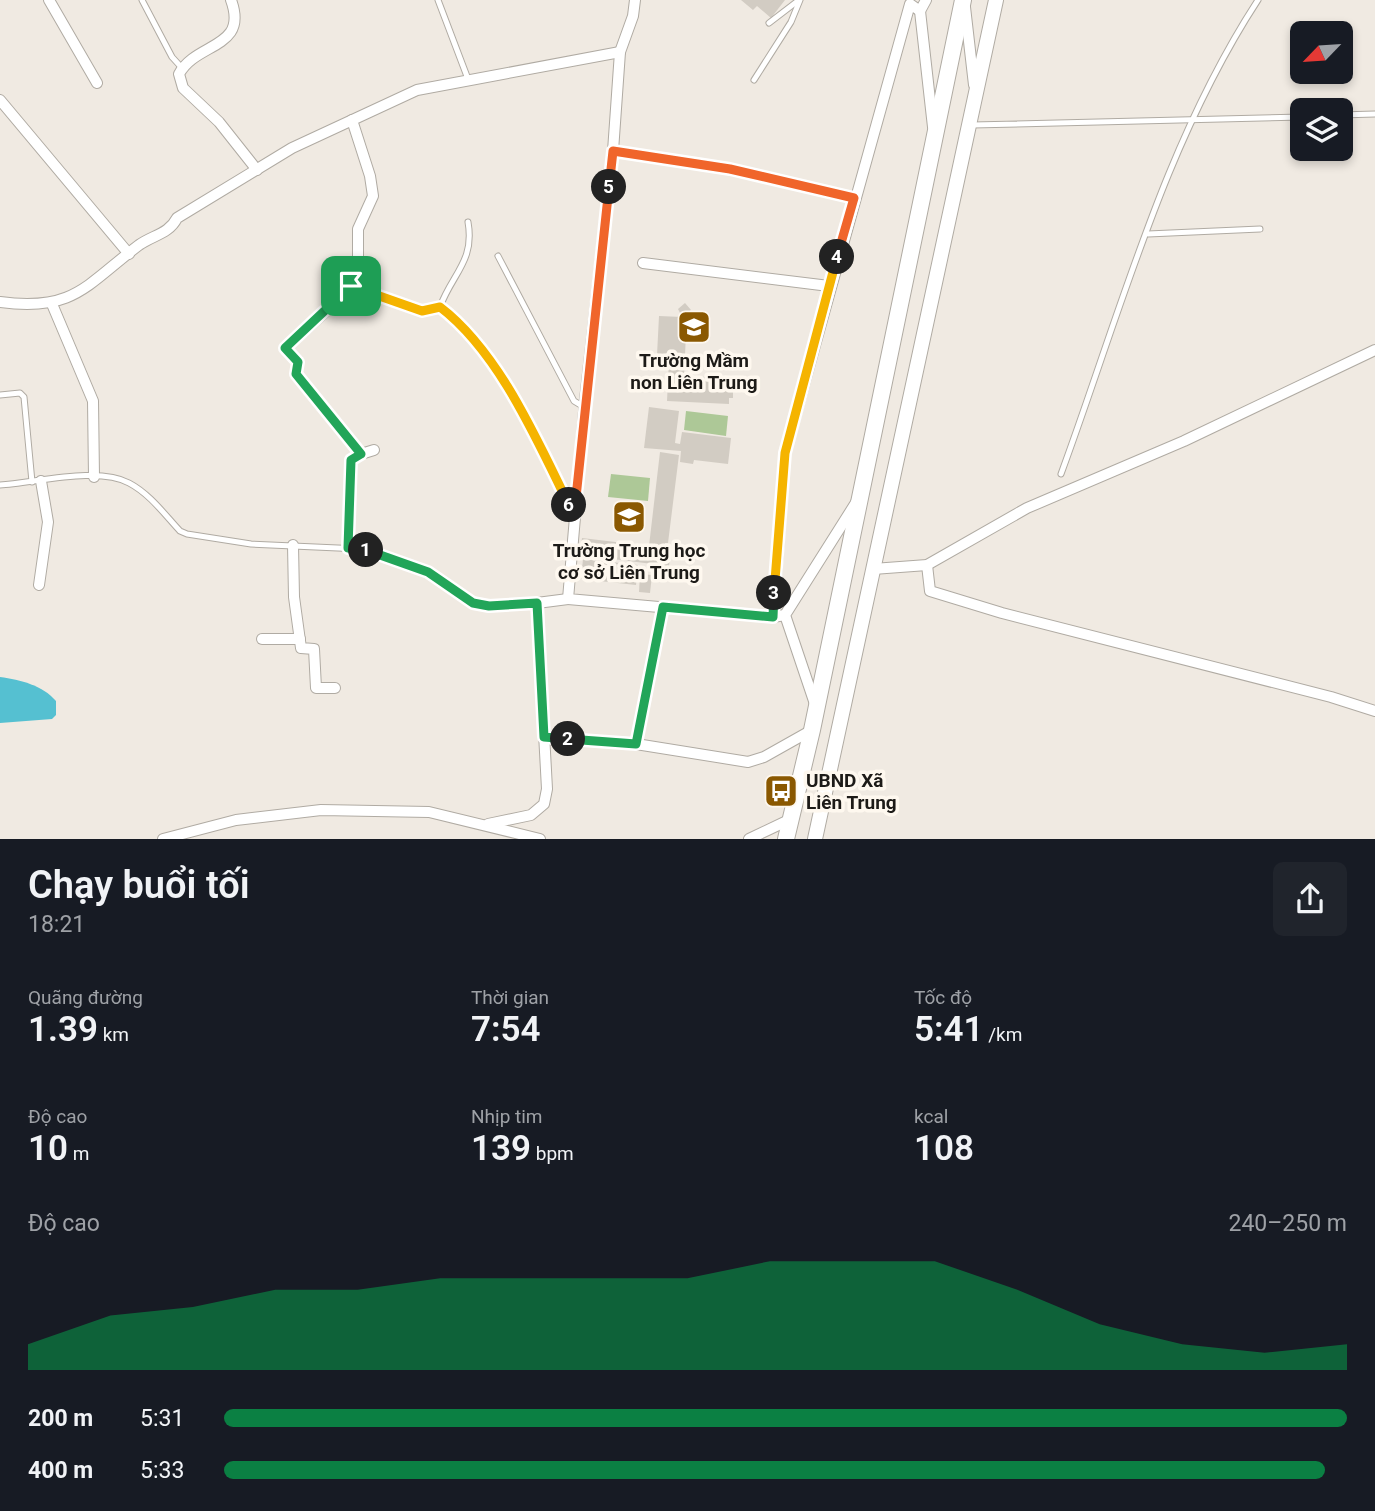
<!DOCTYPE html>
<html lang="vi">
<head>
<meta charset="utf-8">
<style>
  :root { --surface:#171b24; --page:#20242c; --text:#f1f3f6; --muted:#9ea1a6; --accent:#0b8043 }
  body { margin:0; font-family:Roboto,sans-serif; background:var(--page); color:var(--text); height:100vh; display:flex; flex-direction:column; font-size:26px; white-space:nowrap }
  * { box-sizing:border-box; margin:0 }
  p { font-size:23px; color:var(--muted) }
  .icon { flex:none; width:38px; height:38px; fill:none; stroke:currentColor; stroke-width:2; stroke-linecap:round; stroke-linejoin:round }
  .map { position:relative; height:839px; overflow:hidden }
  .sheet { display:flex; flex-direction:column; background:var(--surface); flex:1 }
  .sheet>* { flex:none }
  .needle { width:46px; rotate:245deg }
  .controls { position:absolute; left:1290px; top:21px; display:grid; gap:14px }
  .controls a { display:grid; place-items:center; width:63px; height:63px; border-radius:10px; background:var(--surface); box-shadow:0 4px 10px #0003; font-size:35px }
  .pin { position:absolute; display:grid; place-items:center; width:60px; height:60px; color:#fff; margin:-30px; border-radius:14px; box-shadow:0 4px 10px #0006 }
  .km { position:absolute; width:35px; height:35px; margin:-18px; border-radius:50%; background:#222; color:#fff; font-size:19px; line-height:35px; text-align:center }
  .round { display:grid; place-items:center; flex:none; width:74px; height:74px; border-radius:10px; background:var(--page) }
  .head { display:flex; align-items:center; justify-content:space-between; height:119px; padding:0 28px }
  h1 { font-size:38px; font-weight:600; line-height:52px }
  .metrics { display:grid; grid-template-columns:repeat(3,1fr); gap:10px; height:119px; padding:7px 28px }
  .metrics div { display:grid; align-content:center }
  .metrics b { font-size:35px; font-weight:600 }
  .metrics small { font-size:19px; font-weight:400 }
  .metrics p { font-size:19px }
  .chart { height:196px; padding:14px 28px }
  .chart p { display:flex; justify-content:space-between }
  .chart svg { width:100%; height:126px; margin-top:7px; fill:var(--accent); opacity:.7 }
  ul { padding:0 28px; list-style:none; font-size:23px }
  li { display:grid; grid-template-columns:112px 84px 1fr; align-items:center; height:52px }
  li i { height:18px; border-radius:9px; background:var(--accent) }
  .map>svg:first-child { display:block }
  .green { fill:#adc897 }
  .water { fill:#55c0d1 }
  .building { fill:#d2ccc3 }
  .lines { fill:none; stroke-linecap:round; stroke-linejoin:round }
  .service-casing { stroke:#b0aba3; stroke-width:7 }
  .minor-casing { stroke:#b0aba3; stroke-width:12 }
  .tertiary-casing { stroke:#b0aba3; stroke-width:16 }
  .secondary-casing { stroke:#b0aba3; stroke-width:18 }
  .service { stroke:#fff; stroke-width:5 }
  .minor { stroke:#fff; stroke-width:10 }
  .tertiary { stroke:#fff; stroke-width:14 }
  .secondary { stroke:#fff; stroke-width:16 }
  .split-1-casing { stroke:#fff; stroke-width:14 }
  .split-2-casing { stroke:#fff; stroke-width:14 }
  .split-3-casing { stroke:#fff; stroke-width:14 }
  .split-4-casing { stroke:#fff; stroke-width:14 }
  .split-5-casing { stroke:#fff; stroke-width:14 }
  .split-6-casing { stroke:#fff; stroke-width:14 }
  .split-7-casing { stroke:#fff; stroke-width:14 }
  .split-1 { stroke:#22a559; stroke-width:9 }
  .split-2 { stroke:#22a559; stroke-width:9 }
  .split-3 { stroke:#22a559; stroke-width:9 }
  .split-4 { stroke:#f5b400; stroke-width:9 }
  .split-5 { stroke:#f0652b; stroke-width:9 }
  .split-6 { stroke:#f0652b; stroke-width:9 }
  .split-7 { stroke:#f5b400; stroke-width:9 }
  .labels { text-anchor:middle; stroke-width:7; stroke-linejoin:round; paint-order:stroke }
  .poi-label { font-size:19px; font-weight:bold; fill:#1d1b18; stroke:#fef8ef }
</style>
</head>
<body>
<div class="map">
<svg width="1375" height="839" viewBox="0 0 1375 839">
  <rect width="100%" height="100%" fill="#f0eae2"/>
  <!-- green -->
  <g class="green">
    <path d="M 686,411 L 728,416 L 726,436 L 684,430 Z"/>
    <path d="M 611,474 L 650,478 L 648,501 L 608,497 Z"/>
  </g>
  <!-- water -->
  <path class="water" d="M 0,677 C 21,680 42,685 56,701 L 56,715 L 52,719 L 0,723 Z"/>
  <!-- building -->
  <g class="building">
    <path d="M 741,0 L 785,0 L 771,18 L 757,6 L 753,10 Z"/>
    <path d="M 685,303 L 691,310 L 687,313 L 684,376 L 733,378 L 733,398 L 729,398 L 729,404 L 667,401 L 669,360 L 679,360 L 680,356 L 657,355 L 659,316 L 682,317 L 678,309 Z"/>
    <path d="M 649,407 L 679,411 L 675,443 L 680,444 L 682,432 L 731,438 L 728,464 L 694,460 L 693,464 L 680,462 L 681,451 L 644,448 Z"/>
    <path d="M 660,452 L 679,455 L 668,543 L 665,543 L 664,548 L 671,549 L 669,566 L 580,555 L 582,538 L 649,546 Z"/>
    <path d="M 583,559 L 638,565 L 636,585 L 581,579 Z"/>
    <path d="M 640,574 L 652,575 L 650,593 L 639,592 Z"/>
  </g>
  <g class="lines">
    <defs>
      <g id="service">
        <path d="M 142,0 L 172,57 L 182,68"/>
        <path d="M 438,0 L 468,79"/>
        <path d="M 769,23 L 799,0"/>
        <path d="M 754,80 L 791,22 L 800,0"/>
        <path d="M 1340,115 L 1375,114"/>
        <path d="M 972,125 L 1302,117"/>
        <path d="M 1148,234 L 1260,229"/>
        <path d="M 498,256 L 574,401 L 584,407"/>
        <path d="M 440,307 C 452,274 475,261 468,222"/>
        <path d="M 0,395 L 20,393 L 24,397 L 32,482"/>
        <path d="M 1061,474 C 1120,314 1164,144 1258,0"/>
        <path d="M 0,485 C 35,483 98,466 129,483 C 150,494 165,515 180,531 L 187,534 L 251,544 L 360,549 L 391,557 L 428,572 L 473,603 L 489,606 L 537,603"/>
      </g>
      <g id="minor">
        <path d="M 49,0 L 97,83"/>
        <path d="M 231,0 C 249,49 196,42 179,74 L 183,88 L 219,122 L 257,170"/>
        <path d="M 635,0 L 633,16 L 620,52 L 613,151 L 585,400 L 568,599 L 773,617 L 785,615"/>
        <path d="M 965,7 L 974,85"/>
        <path d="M 920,11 L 933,127"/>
        <path d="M 0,100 L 129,254"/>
        <path d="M 613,151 L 730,169 L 854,198"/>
        <path d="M 643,263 L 829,286"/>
        <path d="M 351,286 L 422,311 L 440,307 C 499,352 541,447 573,513"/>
        <path d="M 0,302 C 74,312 86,285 139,245 C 153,235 169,234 177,218 L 292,148 L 417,90 L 620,52"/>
        <path d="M 52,304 L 93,401 L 94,477"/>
        <path d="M 361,454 L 374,450"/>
        <path d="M 293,545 L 294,597 L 301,648 L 314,649 L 316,688 L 335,688"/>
        <path d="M 348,548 L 351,460 L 361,454 L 296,375 L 298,361 L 285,348 L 345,294 L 358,274 L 358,229 L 373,196 L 370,176 L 352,120"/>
        <path d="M 927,565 L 930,591 L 1002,613 L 1331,697 L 1375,711"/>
        <path d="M 873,569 L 927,565 L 1027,508 L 1184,441 L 1375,350"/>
        <path d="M 39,585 L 48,522 L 41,481"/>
        <path d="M 773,617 L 785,453 L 910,4 L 920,11 L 926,0"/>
        <path d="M 262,639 L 300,639"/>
        <path d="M 816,707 L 785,615 L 857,501"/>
        <path d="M 544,737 L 636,744 L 748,762 L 764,757 L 812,730"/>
        <path d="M 636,744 L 663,607"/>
        <path d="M 488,824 L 531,815 L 544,804 L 547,789 L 537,603 L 568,599"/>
        <path d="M 163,839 L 236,820 L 321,810 L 429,812 L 540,839"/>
        <path d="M 749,839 L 791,819"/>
      </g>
      <path id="tertiary" d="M 815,839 L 996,0"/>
      <path id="secondary" d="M 786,839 L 812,730 L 963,0"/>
    </defs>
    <!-- service casing -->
    <use href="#service" class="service-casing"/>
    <!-- minor casing -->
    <use href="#minor" class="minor-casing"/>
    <!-- tertiary casing -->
    <use href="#tertiary" class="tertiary-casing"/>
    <!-- secondary casing -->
    <use href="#secondary" class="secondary-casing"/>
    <!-- service -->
    <use href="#service" class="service"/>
    <!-- minor -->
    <use href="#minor" class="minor"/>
    <!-- tertiary -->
    <use href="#tertiary" class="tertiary"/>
    <!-- secondary -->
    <use href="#secondary" class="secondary"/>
  </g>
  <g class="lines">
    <defs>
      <path id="split-1" d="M 351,286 L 285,348 L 298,362 L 296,374 L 361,454 L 351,460 L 348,548 L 366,550"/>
      <path id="split-2" d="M 366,550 L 428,572 L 473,603 L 489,606 L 537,603 L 544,737 L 568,739"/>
      <path id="split-3" d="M 568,739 L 636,744 L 663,607 L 773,617 L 774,593"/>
      <path id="split-4" d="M 774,593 L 785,453 L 837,257"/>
      <path id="split-5" d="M 609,187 L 613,151 L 730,169 L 854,198 L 837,257"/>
      <path id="split-6" d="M 569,505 L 574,516 L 609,187"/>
      <path id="split-7" d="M 351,286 L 422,311 L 440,307 C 499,352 537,440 569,505"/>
    </defs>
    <!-- split-1 casing -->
    <use href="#split-1" class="split-1-casing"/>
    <!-- split-2 casing -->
    <use href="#split-2" class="split-2-casing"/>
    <!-- split-3 casing -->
    <use href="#split-3" class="split-3-casing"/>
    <!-- split-4 casing -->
    <use href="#split-4" class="split-4-casing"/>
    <!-- split-5 casing -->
    <use href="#split-5" class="split-5-casing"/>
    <!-- split-6 casing -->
    <use href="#split-6" class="split-6-casing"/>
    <!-- split-7 casing -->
    <use href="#split-7" class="split-7-casing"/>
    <!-- split-1 -->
    <use href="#split-1" class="split-1"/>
    <!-- split-2 -->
    <use href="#split-2" class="split-2"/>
    <!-- split-3 -->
    <use href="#split-3" class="split-3"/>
    <!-- split-4 -->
    <use href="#split-4" class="split-4"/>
    <!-- split-5 -->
    <use href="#split-5" class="split-5"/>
    <!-- split-6 -->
    <use href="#split-6" class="split-6"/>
    <!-- split-7 -->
    <use href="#split-7" class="split-7"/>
  </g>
  <!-- icons -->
  <defs>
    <symbol id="school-square" viewBox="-11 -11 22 22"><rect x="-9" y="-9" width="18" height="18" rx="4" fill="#8a5801" stroke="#fef8ef"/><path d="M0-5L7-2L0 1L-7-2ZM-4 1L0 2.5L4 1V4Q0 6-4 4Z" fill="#fff"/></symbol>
    <symbol id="bus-square" viewBox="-11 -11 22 22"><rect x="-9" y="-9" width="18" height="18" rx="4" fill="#8a5801" stroke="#fef8ef"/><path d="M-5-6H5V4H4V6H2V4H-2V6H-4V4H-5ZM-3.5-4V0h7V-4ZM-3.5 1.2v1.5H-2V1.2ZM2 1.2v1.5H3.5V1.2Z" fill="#fff"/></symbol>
  </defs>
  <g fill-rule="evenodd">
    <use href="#school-square" x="675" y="308" width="38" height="38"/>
    <use href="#school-square" x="610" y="498" width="38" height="38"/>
    <use href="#bus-square" x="762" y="772" width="38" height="38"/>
  </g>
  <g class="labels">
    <!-- poi labels -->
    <g class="poi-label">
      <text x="694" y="367">Trường Mầm<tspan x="694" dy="22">non Liên Trung</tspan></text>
      <text x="629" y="557">Trường Trung học<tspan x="629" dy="22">cơ sở Liên Trung</tspan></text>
      <text x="806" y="787" text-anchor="start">UBND Xã<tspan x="806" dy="22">Liên Trung</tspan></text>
    </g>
  </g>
</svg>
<div class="controls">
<a><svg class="needle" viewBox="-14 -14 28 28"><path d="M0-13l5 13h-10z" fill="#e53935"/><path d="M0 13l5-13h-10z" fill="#9ea1a6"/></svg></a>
<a><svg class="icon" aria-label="layers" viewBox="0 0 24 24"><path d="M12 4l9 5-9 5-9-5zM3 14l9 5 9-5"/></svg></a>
</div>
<div class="pin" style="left:351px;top:286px;background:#1e9e55"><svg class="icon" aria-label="arrive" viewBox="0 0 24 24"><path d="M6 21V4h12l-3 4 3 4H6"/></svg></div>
<b class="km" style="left:366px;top:550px">1</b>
<b class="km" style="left:568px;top:739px">2</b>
<b class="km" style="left:774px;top:593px">3</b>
<b class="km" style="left:837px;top:257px">4</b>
<b class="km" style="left:609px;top:187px">5</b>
<b class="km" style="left:569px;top:505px">6</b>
</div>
<section class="sheet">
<div class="head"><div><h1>Chạy buổi tối</h1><p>18:21</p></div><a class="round"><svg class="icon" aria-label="share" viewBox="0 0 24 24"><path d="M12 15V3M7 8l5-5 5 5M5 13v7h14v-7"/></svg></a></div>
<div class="metrics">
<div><p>Quãng đường</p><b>1.39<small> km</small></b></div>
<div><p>Thời gian</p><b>7:54</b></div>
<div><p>Tốc độ</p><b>5:41<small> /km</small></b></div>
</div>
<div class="metrics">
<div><p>Độ cao</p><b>10<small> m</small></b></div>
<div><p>Nhịp tim</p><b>139<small> bpm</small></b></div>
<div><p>kcal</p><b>108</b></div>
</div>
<div class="chart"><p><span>Độ cao</span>240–250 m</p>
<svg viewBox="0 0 160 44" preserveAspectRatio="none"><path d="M0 44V35L10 25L20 22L30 16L40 16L50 12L60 12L70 12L80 12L90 6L100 6L110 6L120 16L130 28L140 35L150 38L160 35V44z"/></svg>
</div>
<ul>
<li><b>200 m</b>5:31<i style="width:100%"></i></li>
<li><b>400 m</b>5:33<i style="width:98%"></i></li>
</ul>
</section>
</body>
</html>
